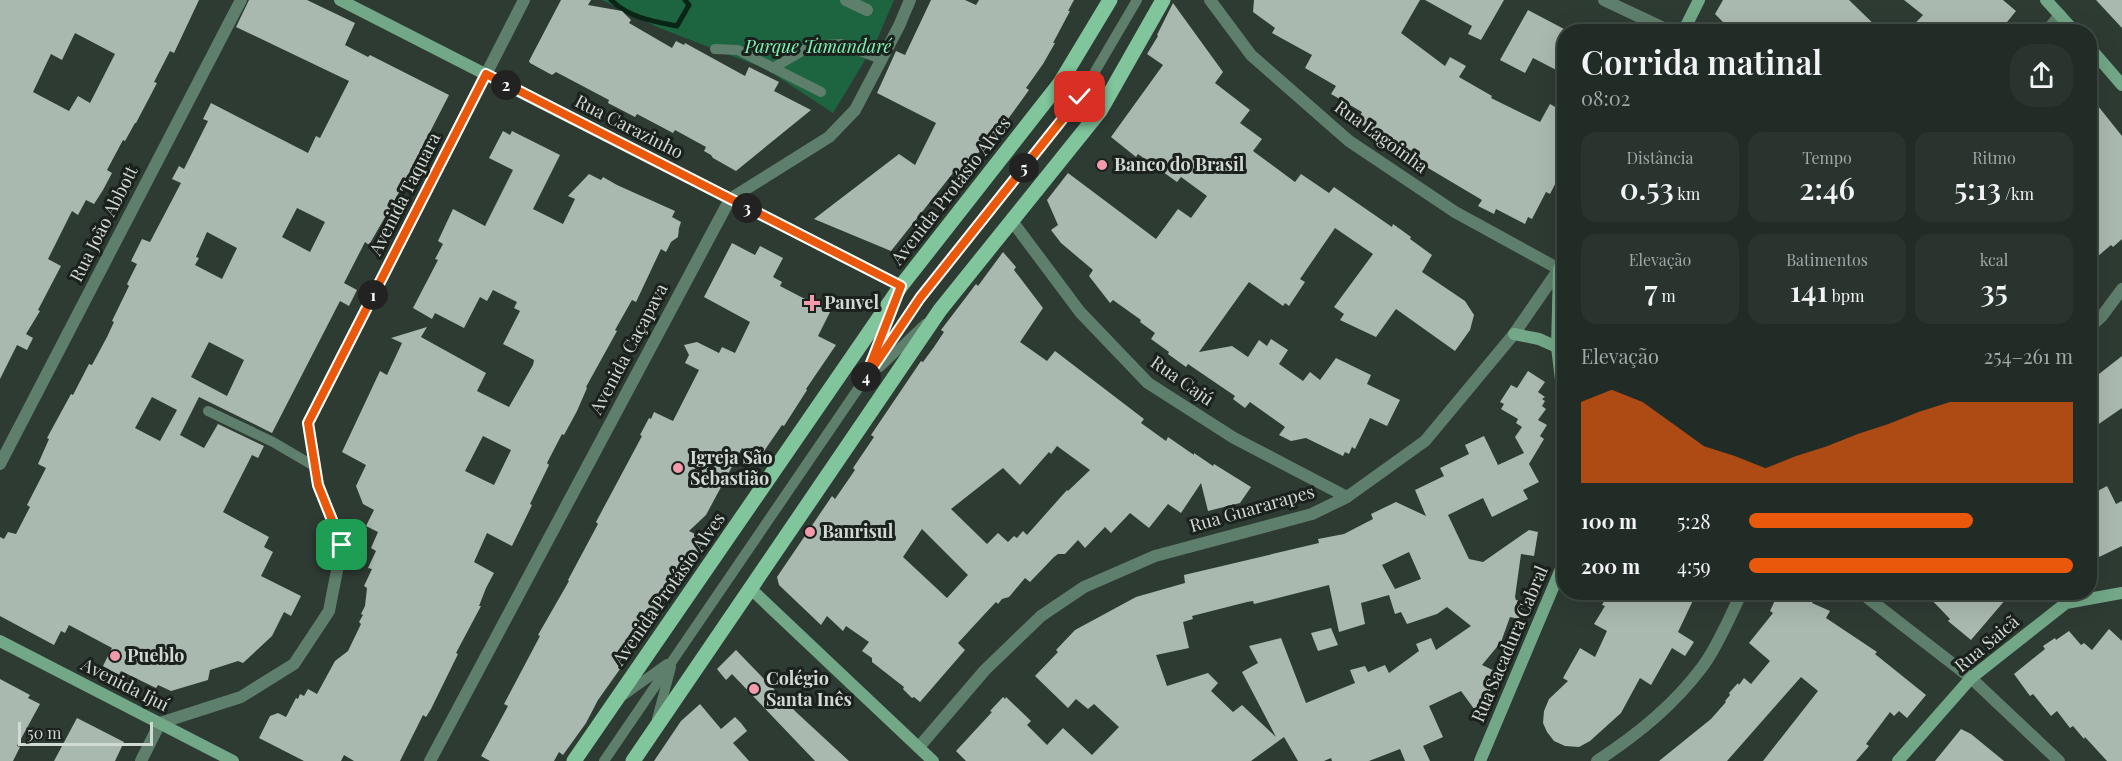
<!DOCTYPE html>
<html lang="pt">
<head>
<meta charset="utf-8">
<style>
  :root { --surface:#222c26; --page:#2a342e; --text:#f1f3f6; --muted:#a2a7a7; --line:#3f4843; --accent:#ea580c }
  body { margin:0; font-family:"Playfair Display",serif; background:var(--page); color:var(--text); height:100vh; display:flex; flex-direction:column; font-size:22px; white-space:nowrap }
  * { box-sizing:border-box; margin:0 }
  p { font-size:20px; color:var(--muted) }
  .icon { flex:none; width:33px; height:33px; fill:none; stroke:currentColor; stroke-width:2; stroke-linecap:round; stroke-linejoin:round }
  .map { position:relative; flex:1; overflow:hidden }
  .panel { position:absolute; left:1557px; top:24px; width:540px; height:576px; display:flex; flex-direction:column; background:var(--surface); border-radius:24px; box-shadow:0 6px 24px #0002,0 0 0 2px var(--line) }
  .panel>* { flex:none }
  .scale { position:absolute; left:18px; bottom:15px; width:135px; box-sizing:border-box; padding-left:6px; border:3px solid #d1d9d3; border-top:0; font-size:16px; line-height:21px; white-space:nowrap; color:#d1d9d3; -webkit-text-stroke:4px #1b211d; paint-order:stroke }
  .pin { position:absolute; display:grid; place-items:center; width:51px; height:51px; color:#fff; margin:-26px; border-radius:12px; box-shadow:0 3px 9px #0006 }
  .km { position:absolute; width:30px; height:30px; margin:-15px; border-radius:50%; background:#222; color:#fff; font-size:16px; line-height:30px; text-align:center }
  .round { display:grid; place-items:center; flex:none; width:63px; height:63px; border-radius:24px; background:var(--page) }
  .overview { display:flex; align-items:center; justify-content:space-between; height:102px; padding:0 24px }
  h1 { font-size:33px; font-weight:600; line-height:45px }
  .stats { display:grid; grid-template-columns:repeat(3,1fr); gap:9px; height:102px; padding:6px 24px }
  .stats div { display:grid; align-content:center; border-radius:15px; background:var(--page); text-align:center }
  .stats b { font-size:30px; font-weight:600 }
  .stats small { font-size:16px; font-weight:400 }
  .stats p { font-size:16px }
  .chart { height:168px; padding:12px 24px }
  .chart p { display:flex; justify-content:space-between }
  .chart svg { width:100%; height:108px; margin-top:6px; fill:var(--accent); opacity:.7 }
  ul { padding:0 24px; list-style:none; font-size:20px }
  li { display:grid; grid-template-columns:96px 72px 1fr; align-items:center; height:45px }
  li i { height:15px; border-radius:8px; background:var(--accent) }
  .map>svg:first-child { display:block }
  .green { fill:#1d6541 }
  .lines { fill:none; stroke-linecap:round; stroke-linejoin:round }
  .stream { stroke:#0a2516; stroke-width:5 }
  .building { fill:#aab9af; fill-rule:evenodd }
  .lane { stroke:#5e7f6b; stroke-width:10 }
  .street { stroke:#5e7f6b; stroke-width:12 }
  .secondary { stroke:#72a787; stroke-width:12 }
  .primary { stroke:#80c59c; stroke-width:15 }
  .route-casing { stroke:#fff; stroke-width:12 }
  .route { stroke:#ea580c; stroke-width:8 }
  .poi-dot { fill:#f39aab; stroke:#1b211d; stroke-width:2 }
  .labels { text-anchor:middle; stroke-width:6; stroke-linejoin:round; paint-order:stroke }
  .park-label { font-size:18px; font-style:italic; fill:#80f2b2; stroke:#1b211d }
  .street-label { font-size:18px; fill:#d1d9d3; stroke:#1b211d }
  .poi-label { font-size:18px; font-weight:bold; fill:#d1d9d3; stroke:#1b211d; text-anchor:start }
</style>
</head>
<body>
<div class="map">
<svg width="2122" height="761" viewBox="0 0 2122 761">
  <rect width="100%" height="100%" fill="#2e3b33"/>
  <!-- green -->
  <path class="green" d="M 602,0 L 894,0 L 876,42 L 833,113 L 766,69 L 657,27 Z"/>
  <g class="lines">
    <!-- stream -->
    <path class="stream" d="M 611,0 C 630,18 651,21 677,26 L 689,5 L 685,0"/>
  </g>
  <!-- building -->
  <g class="building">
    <path d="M 0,0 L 199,0 L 174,53 L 170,51 L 154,82 L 157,83 L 136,123 L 135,123 L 125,141 L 123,140 L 107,170 L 112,173 L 103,190 L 94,204 L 86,200 L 78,215 L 72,211 L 48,259 L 61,266 L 38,310 L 40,311 L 26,334 L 33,338 L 27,350 L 17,345 L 0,379 ZM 75,33 L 115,54 L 90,103 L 78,96 L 69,111 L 33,92 L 51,54 L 62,60 Z"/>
    <path d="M 249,0 L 307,0 L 355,23 L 345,45 L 368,57 L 370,55 L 449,95 L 396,198 L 369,245 L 365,242 L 344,283 L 357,290 L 349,306 L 340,301 L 272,433 L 199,397 L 180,435 L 204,448 L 218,424 L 264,446 L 258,458 L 252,455 L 223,512 L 269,537 L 264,547 L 273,552 L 261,576 L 301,596 L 291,616 L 284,612 L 272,636 L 243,663 L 238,661 L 210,670 L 208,680 L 171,691 L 158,685 L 156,688 L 121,671 L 119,675 L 103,666 L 112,648 L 69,625 L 65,633 L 61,631 L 54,645 L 0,616 L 0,537 L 4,539 L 8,532 L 16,534 L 30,507 L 27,505 L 46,468 L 38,464 L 49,439 L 47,438 L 71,394 L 73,395 L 89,364 L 92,365 L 107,337 L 114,322 L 112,321 L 129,286 L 127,284 L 137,264 L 131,261 L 142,239 L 150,242 L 181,183 L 172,179 L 179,166 L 184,169 L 208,121 L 203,119 L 211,103 L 308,153 L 316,136 L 320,138 L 349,81 L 236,27 ZM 297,208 L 325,222 L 310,252 L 282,237 ZM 207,232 L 237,248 L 222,279 L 195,265 L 199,258 L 196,257 ZM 209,342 L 244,360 L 227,396 L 191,377 ZM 152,397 L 177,410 L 160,441 L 135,428 Z"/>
    <path d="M 561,0 L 591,0 L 588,5 L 622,11 L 631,20 L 629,23 L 672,48 L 676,41 L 684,45 L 685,43 L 745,76 L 749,67 L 779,82 L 774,91 L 811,110 L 736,171 L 713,158 L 711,155 L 704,151 L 706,147 L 675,130 L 673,133 L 637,114 L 635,117 L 608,103 L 609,100 L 556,72 L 552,75 L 530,63 L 529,61 Z"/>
    <path d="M 931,0 L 965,0 L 976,5 L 979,0 L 1074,0 L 1068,11 L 1070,11 L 1053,43 L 1055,43 L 1043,64 L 1026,88 L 1029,90 L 1008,119 L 1007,118 L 992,136 L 991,136 L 961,176 L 953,173 L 891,251 L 814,219 L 899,154 L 915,165 L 936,123 L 877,93 L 896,51 L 905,55 Z"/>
    <path d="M 1254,0 L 1420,0 L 1401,33 L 1445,66 L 1450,57 L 1466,66 L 1459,77 L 1492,96 L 1491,98 L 1540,122 L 1550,104 L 1564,112 L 1564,167 L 1550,194 L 1546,192 L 1532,219 L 1528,217 L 1525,224 L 1496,209 L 1494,214 L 1478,206 L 1482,200 L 1418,162 L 1420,159 L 1359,123 L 1360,121 L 1358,120 L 1362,112 L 1331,94 L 1336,86 L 1305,68 L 1312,55 L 1272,33 L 1275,28 L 1253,12 Z"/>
    <path d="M 1425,0 L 1504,0 L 1481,40 L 1468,34 L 1472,26 Z"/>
    <path d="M 1723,0 L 1849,0 L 1882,32 L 1718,32 L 1725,24 L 1715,14 Z"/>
    <path d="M 1904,0 L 2003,0 L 2016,11 L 1999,32 L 1907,32 L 1923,15 Z"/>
    <path d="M 2096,0 L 2122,0 L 2122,28 Z"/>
    <path d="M 1173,3 L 1223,72 L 1215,83 L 1250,110 L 1240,123 L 1262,139 L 1253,151 L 1295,182 L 1301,174 L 1329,193 L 1334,187 L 1392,227 L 1393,224 L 1411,237 L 1410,239 L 1432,255 L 1422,272 L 1465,301 L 1474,315 L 1470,330 L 1455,351 L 1396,309 L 1376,337 L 1340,320 L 1344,314 L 1334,307 L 1373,254 L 1335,228 L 1300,279 L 1305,282 L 1289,306 L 1285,303 L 1283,306 L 1249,282 L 1199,352 L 1232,346 L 1248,357 L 1259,340 L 1267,346 L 1271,339 L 1288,350 L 1279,364 L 1303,381 L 1310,372 L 1320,380 L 1336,358 L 1371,375 L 1367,384 L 1400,400 L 1387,426 L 1370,418 L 1355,449 L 1352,447 L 1349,454 L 1345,452 L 1343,456 L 1306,438 L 1291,441 L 1279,435 L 1285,427 L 1250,402 L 1245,408 L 1233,399 L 1235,396 L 1188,364 L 1186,367 L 1168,354 L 1169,352 L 1151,339 L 1155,333 L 1140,322 L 1141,320 L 1113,300 L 1110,303 L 1089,276 L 1093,270 L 1061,243 L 1051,230 L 1058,225 L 1047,200 L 1068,173 L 1156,239 L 1178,209 L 1191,218 L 1207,196 L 1181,177 L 1177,182 L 1138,154 L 1136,157 L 1111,137 L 1163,65 L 1147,54 L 1158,36 L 1157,35 Z"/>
    <path d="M 1528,10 L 1564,29 L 1564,74 L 1533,58 L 1525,73 L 1500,60 Z"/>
    <path d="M 2090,96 L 2122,136 L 2122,239 L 2113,247 L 2111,245 L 2090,263 Z"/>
    <path d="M 503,131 L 510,135 L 512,131 L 560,155 L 533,209 L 563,224 L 575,199 L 568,196 L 589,174 L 601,180 L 603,177 L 617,185 L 675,211 L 672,217 L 681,222 L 679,228 L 678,237 L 671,242 L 666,252 L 661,249 L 636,302 L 632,300 L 615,330 L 617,331 L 586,387 L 587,388 L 577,411 L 564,435 L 562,434 L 547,463 L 549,465 L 530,504 L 532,505 L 512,546 L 487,533 L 474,562 L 494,573 L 486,588 L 479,606 L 481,606 L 456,653 L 458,654 L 431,709 L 426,717 L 423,715 L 400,761 L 354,761 L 344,755 L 341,761 L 304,761 L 259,738 L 270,716 L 278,713 L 286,717 L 296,698 L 298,699 L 300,694 L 304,696 L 308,689 L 317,694 L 335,661 L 348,651 L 361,624 L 359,622 L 363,615 L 361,614 L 365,606 L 367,588 L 364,586 L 372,569 L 368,568 L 376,551 L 371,548 L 378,532 L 366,526 L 374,510 L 363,504 L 356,486 L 366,465 L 342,452 L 380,371 L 387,375 L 402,343 L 391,338 L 427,327 L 421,337 L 486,373 L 477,391 L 509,407 L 533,365 L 534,360 L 503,344 L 520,311 L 514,308 L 517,302 L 493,290 L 487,301 L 480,297 L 464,328 L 435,313 L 432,319 L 413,308 L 438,260 L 435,259 L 443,244 L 438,241 L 453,209 L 485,226 L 513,170 L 489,158 ZM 483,436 L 511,450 L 494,485 L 465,471 Z"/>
    <path d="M 732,243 L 755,255 L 760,246 L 783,258 L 773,277 L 782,282 L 780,286 L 830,312 L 818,336 L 836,345 L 806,389 L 807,390 L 784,426 L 782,425 L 760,457 L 742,448 L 706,515 L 689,531 L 707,540 L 646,633 L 642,631 L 618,668 L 620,669 L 598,700 L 586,723 L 563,755 L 559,752 L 554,761 L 490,761 L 481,756 L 508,706 L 504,704 L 540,636 L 538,635 L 569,581 L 568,580 L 598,524 L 596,522 L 642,436 L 640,435 L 649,418 L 651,419 L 654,412 L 673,421 L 699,370 L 685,363 L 689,355 L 684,345 L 697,342 L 719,353 L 722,347 L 735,353 L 750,322 L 704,297 Z"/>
    <path d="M 1003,252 L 1016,267 L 1014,270 L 1043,308 L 1020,342 L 1047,361 L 1055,351 L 1144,419 L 1141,423 L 1166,441 L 1168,437 L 1194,455 L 1194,453 L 1213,466 L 1214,464 L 1251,487 L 1240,503 L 1208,511 L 1201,483 L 1181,513 L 1168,504 L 1149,528 L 1130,513 L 1111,533 L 1105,527 L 1085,548 L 1078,540 L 1065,554 L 1058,554 L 1054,557 L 1030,582 L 1025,578 L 1009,597 L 1002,599 L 998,604 L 996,602 L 981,618 L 958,643 L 965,650 L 920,702 L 914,697 L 912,698 L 903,689 L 904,687 L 872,662 L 872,658 L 862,651 L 869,642 L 846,626 L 843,631 L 827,616 L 821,625 L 779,585 L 777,577 L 832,496 L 835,499 L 855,470 L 853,468 L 874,437 L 871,435 L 921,361 L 923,362 L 934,347 L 944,332 L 941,330 L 976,284 L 978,286 ZM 1057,446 L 1090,470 L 1068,491 L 1067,490 L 1027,535 L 1023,531 L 1017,538 L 1014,536 L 1008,542 L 998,533 L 987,544 L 951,509 L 1003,468 L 1020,485 L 1049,452 L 1051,454 ZM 922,529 L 968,575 L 947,598 L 903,557 Z"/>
    <path d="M 2122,356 L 2122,408 L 2090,430 L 2090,381 Z"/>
    <path d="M 1528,371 L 1545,382 L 1538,392 L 1545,397 L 1542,399 L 1545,401 L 1542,406 L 1546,409 L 1538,420 L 1547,425 L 1540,436 L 1544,439 L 1529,464 L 1539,482 L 1523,490 L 1528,499 L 1492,517 L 1483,498 L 1448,515 L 1469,559 L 1483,562 L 1529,530 L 1538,532 L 1534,556 L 1521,554 L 1515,597 L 1516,600 L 1523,602 L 1519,619 L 1510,617 L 1501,642 L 1482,665 L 1499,673 L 1485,701 L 1487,703 L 1480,717 L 1461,691 L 1429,706 L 1443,737 L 1423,746 L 1430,761 L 1405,761 L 1400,749 L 1369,761 L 1332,761 L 1331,758 L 1324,761 L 1298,761 L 1284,737 L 1251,761 L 966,761 L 956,751 L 992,712 L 990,711 L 1003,697 L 1005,699 L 1006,697 L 1031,721 L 1027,725 L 1047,745 L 1063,728 L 1092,755 L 1119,727 L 1094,704 L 1088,709 L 1076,699 L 1068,708 L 1035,676 L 1058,652 L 1056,650 L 1075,630 L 1136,597 L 1185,583 L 1184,575 L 1319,543 L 1318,539 L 1344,534 L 1373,519 L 1371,514 L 1396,502 L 1426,516 L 1415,490 L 1444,476 L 1440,468 L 1469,454 L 1465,445 L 1484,436 L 1498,465 L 1524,453 L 1515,437 L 1522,427 L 1516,423 L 1518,419 L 1501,409 L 1504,404 L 1500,402 L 1511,385 L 1517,388 ZM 1409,552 L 1421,579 L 1395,589 L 1382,565 ZM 1329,585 L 1339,632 L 1365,624 L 1361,603 L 1389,595 L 1395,614 L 1401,612 L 1407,624 L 1437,614 L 1447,607 L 1471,626 L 1436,650 L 1431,638 L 1416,644 L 1419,651 L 1389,673 L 1385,665 L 1368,672 L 1365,666 L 1350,670 L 1355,683 L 1306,703 L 1281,638 L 1249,646 L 1258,663 L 1242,672 L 1276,737 L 1242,705 L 1233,712 L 1211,691 L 1218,683 L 1208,673 L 1167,686 L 1156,655 L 1189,648 L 1183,622 L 1193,619 L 1192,616 L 1247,602 L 1253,601 L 1254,604 Z"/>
    <path d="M 2107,486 L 2116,504 L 2122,501 L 2122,546 L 2097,558 L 2090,544 L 2090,495 Z"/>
    <path d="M 1609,592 L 1697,592 L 1678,632 L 1694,642 L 1685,656 L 1672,648 L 1651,685 L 1640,678 L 1621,713 L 1590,741 L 1579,747 L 1565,746 L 1554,741 L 1547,732 L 1543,723 L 1544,711 L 1549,699 L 1568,681 L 1563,678 L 1580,648 L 1595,657 L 1607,631 L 1594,624 L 1605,606 L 1602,605 Z"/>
    <path d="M 1779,592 L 1801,592 L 1814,598 L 1812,603 L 1830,611 L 1826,618 L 1877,652 L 1875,654 L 1926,695 L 1907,718 L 1899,711 L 1894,716 L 1890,712 L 1866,744 L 1869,746 L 1856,761 L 1763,761 L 1818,691 L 1801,677 L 1727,761 L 1659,761 L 1711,719 L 1726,702 L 1725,701 L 1730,695 L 1729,693 L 1738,683 L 1739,685 L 1744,678 L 1751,684 L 1770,661 L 1749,643 L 1773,613 L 1770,611 Z"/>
    <path d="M 1924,592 L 2012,592 L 1971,640 L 1948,621 L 1950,619 Z"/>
    <path d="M 1331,628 L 1338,645 L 1318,651 L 1311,633 Z"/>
    <path d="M 2109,629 L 2122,641 L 2122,761 L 2107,761 L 2085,737 L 2084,739 L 2073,726 L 2070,728 L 2057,711 L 2051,716 L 2033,694 L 2030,696 L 2014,674 L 2045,649 L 2043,646 L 2055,638 L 2056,640 L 2069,631 L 2081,645 L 2084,643 L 2092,650 Z"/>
    <path d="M 736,650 L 796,712 L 849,761 L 815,761 L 732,674 L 726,680 L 717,669 Z"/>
    <path d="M 0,679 L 30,695 L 28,698 L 40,704 L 17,746 L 20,747 L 13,761 L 0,761 Z"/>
    <path d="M 700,704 L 721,729 L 735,717 L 741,723 L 747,731 L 733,743 L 749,761 L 654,761 L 681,721 Z"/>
    <path d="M 77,718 L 124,742 L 115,761 L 54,761 Z"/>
    <path d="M 1961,729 L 1971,734 L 2004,761 L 1935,761 Z"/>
  </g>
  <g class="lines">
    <!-- lane -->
    <g class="lane">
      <path d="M 715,49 L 738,50 L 821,92"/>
      <path d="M 773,68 L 811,46 L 841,44 L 881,59"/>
      <path d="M 871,364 L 894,303"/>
      <path d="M 880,367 L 925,324"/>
      <path d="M 208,411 L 273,442 L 314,466"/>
      <path d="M 624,695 L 667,664"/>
      <path d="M 657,719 L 671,667"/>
      <path d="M 604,761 L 920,298 L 1080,97 L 1137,0"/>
    </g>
    <!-- street -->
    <g class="street">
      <path d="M 846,0 L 867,10"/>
      <path d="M 1210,0 L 1251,55 L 1349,141 L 1455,212 L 1559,269"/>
      <path d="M 1604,0 L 1672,32"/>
      <path d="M 2046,32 L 2060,15"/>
      <path d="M 1012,221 L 1080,312 L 1148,383 L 1234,438 L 1347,497"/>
      <path d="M 2090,327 L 2102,316 L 2122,289"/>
      <path d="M 0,464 L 241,0"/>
      <path d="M 1860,592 L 1971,678 L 2059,761"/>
      <path d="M 919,747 L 985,670 L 1041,616 L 1084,587 L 1155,556 L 1312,514 L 1347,497 L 1425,441 L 1514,334 L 1559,269"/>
      <path d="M 141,761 L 160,723 L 241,697 L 294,664 L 329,611 L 342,545 L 318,485 L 308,423 L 524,0"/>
      <path d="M 430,761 L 730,199 L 829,137 L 855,110 L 899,26 L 910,0"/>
      <path d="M 1597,761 C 1638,734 1674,705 1703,666 C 1719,644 1730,616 1742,592"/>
    </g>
    <!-- secondary -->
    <g class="secondary">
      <path d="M 340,0 L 901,286"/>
      <path d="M 2046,0 L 2075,32"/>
      <path d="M 1683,32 L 1699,0"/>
      <path d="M 2090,48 L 2122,85"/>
      <path d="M 1564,258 L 1559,269 L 1557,347 L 1564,404"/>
      <path d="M 1514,334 L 1539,339 L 1557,347"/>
      <path d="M 751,589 L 933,761"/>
      <path d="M 0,641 L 233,761"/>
      <path d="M 1480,761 L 1563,564 L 1564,538"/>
      <path d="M 1898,761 L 1971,678 L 2066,603 L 2122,593"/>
    </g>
    <!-- primary -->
    <g class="primary">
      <path d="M 574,761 L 901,286 L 1060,83 L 1110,0"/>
      <path d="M 633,761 L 940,310 L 1100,111 L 1163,0"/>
    </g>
  </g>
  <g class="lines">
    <defs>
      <path id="route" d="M 342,545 L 318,485 L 308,423 L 486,74 L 901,286 L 864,381 L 920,298 L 1080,97"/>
    </defs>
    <!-- route casing -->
    <use href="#route" class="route-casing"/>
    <!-- route -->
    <use href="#route" class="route"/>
  </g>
  <!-- markers -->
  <g class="poi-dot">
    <circle cx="1102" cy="165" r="6"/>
    <path d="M809 294h6v6h6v6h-6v6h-6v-6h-6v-6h6z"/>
    <circle cx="678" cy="468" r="6"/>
    <circle cx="810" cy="532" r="6"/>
    <circle cx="115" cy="656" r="6"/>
    <circle cx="754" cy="689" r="6"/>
  </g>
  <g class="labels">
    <!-- park labels -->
    <g class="park-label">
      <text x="818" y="53">Parque Tamandaré</text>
    </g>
    <!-- street labels -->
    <g class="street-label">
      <text transform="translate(629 127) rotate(27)" y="6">Rua Carazinho</text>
      <text transform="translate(1381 137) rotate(36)" y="6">Rua Lagoinha</text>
      <text transform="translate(951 191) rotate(-52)" y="6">Avenida Protásio Alves</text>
      <text transform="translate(405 194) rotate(-63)" y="6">Avenida Taquara</text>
      <text transform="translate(104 224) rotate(-63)" y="6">Rua João Abbott</text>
      <text transform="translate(629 349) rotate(-62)" y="6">Avenida Caçapava</text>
      <text transform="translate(1182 381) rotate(35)" y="6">Rua Cajú</text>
      <text transform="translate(1252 509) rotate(-16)" y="6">Rua Guararapes</text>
      <text transform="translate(669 589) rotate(-55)" y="6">Avenida Protásio Alves</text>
      <text transform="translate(1510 644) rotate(-67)" y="6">Rua Sacadura Cabral</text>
      <text transform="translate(1987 644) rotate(-40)" y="6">Rua Saicã</text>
      <text transform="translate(125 685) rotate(27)" y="6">Avenida Ijuí</text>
    </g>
    <!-- poi labels -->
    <g class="poi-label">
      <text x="1114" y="171">Banco do Brasil</text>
      <text x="824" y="309">Panvel</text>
      <text x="690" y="464">Igreja São<tspan x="690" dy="21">Sebastião</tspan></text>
      <text x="822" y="538">Banrisul</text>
      <text x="127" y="662">Pueblo</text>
      <text x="766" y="685">Colégio<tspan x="766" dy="21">Santa Inês</tspan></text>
    </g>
  </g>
</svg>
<div class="scale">50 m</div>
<div class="pin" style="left:342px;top:545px;background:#1e9e55"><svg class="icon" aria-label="arrive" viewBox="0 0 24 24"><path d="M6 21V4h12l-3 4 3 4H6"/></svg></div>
<div class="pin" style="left:1080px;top:97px;background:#d93025"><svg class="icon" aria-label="check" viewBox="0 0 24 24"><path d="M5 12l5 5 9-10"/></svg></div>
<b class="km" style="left:373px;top:295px">1</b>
<b class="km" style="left:506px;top:85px">2</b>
<b class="km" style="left:747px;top:208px">3</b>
<b class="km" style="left:866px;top:377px">4</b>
<b class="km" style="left:1024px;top:168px">5</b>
<section class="panel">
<div class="overview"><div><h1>Corrida matinal</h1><p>08:02</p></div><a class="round"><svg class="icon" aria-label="share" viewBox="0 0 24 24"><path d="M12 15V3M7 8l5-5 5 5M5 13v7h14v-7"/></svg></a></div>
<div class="stats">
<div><p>Distância</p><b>0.53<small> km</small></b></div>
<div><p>Tempo</p><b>2:46</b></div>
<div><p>Ritmo</p><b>5:13<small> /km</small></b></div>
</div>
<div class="stats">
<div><p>Elevação</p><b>7<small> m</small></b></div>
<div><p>Batimentos</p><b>141<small> bpm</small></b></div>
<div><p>kcal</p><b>35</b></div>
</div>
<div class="chart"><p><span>Elevação</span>254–261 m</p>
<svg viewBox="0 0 160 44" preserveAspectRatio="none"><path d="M0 44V11L10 6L20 11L30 20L40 29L50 33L60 38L70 33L80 29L90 24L100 20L110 15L120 11L130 11L140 11L150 11L160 11V44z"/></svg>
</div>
<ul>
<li><b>100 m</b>5:28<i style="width:69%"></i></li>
<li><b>200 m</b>4:59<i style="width:100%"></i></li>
</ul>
</section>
</div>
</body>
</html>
